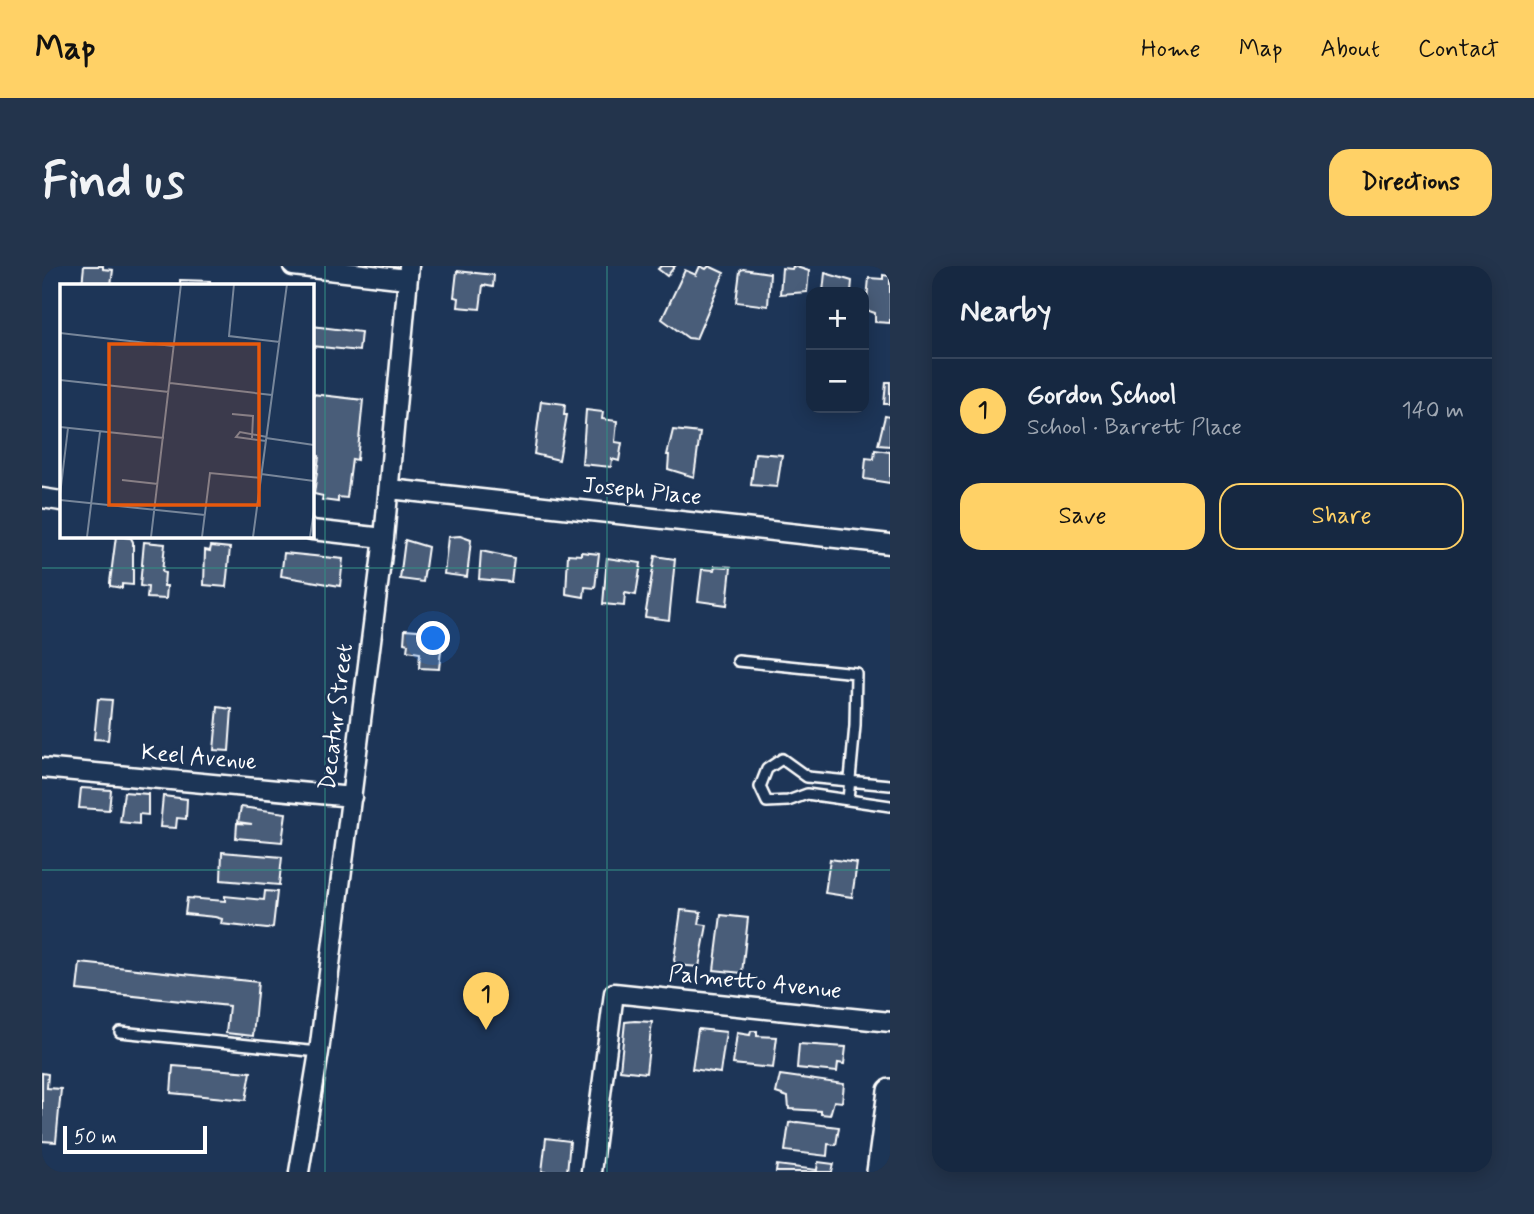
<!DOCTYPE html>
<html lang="en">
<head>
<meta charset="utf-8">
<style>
  :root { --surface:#162841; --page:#23344c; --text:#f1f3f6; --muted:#9ea6b1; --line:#35445a; --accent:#ffd166 }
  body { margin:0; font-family:Mynerve,sans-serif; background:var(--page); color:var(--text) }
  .controls { position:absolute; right:21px; top:21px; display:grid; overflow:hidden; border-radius:14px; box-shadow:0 4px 18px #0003 }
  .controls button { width:63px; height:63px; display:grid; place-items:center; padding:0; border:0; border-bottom:2px solid var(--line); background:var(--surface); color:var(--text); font:35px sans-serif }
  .scale { position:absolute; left:21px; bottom:18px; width:144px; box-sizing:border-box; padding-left:7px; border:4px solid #fff; border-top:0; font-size:19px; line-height:24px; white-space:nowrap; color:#fff; -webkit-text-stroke:5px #1d3557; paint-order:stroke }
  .you { position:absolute; left:392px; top:373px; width:24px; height:24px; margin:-18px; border:5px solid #fff; border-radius:50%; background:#1a73e8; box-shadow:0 0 0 10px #1a73e833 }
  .badge { display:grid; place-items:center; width:46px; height:46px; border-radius:50%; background:var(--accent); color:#111; font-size:23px; font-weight:700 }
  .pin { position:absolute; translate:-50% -58px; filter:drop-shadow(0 2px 4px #0008) }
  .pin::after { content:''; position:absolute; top:37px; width:24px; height:21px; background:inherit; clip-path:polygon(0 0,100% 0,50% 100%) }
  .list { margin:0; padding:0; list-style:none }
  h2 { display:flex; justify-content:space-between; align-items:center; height:91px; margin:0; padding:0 28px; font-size:30px }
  h2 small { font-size:23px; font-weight:400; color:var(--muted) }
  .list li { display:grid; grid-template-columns:46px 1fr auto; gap:21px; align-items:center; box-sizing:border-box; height:105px; padding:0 28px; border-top:2px solid var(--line) }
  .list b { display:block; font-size:26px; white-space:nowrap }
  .list p { margin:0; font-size:23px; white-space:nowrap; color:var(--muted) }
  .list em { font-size:23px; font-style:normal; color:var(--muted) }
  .actions { display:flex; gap:14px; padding:21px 28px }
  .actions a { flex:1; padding:16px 0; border:2px solid var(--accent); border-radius:21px; text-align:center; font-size:24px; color:var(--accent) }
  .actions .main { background:var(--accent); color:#111 }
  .map { position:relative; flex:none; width:848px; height:906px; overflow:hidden; border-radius:21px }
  header { display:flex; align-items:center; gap:42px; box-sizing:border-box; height:98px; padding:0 35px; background:var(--accent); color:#111 }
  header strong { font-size:33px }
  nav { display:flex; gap:38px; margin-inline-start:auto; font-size:24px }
  .intro { display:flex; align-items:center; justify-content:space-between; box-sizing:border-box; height:168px; padding:0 42px }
  h1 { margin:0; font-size:49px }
  .button { padding:18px 32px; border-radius:21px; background:var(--accent); color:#111; font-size:24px; font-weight:700 }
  main { display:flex; gap:42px; padding:0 42px }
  aside { flex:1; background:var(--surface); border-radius:21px; box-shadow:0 4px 18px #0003 }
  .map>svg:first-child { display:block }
  .building { fill:#4a5d79; stroke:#fff; stroke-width:2 }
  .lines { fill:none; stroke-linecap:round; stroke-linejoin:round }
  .service-casing { stroke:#fff; stroke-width:14 }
  .minor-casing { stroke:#fff; stroke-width:23 }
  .tertiary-casing { stroke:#fff; stroke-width:28 }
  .service { stroke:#1d3557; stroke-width:9 }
  .minor { stroke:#1d3557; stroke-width:18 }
  .tertiary { stroke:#1d3557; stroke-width:23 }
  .grid { fill:none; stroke:#338b84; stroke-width:2; stroke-opacity:0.55 }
  .labels { text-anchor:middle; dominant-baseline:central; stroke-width:5; stroke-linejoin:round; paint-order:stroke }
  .street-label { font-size:23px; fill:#fff; stroke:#1d3557 }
  .inset-road { fill:none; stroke:#77869a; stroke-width:2 }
  .view { fill:#e8590c; fill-opacity:0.15; stroke:#e8590c; stroke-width:3.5 }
  .inset-edge { fill:none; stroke:#fff; stroke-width:3.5 }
</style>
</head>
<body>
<header>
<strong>Map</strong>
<nav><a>Home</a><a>Map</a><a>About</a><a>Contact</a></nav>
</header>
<div class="intro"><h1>Find us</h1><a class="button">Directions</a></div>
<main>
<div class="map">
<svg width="848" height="906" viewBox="0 0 848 906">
  <rect width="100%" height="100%" fill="#1d3557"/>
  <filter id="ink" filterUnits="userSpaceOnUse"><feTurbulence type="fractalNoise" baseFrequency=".0143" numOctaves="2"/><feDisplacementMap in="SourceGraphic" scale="14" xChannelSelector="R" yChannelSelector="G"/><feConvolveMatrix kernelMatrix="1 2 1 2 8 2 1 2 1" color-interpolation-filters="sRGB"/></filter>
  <g filter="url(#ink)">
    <!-- building -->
    <path class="building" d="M42 0H61V3L71 4 69 19H40Z
      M619 0H633L625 10 616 3Z
      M658 0 664 3 667 0 682 7 654 73 646 72 620 53 643 4 654 9Z
      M751 0 767 5 765 26 738 28 740 2 750 3Z
      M701 3 728 7 726 40 694 36 698 5Z
      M415 5 452 9 451 21 441 19 438 43 416 41 417 32 412 31Z
      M783 7 810 15 809 26H781Z
      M841 9 848 10V57L833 56V47L824 44 827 12 841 13Z
      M138 14 168 15V19H138Z
      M270 60 319 66 317 85 270 80Z
      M844 116H848V138H842Z
      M270 128 321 134 315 194 310 193 305 232 296 231V236L280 234 281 230 272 228 277 190 272 189 274 172 270 171Z
      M499 135 523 138 522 149H525L517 194 492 188Z
      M544 144 561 146 560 153 575 155 573 176 580 177 577 195 570 193 569 201 540 198Z
      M843 150 848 151V180L836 179Z
      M631 164 658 167 652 211 626 203 627 189H625Z
      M833 184 848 186V217L822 213 824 192 832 193Z
      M713 187 740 189 735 221 709 219Z
      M74 270 89 272 91 276V319L80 318V322L68 320V316Z
      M418 270 429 274 425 311 402 308 406 271Z
      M363 274 386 281 381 316 358 313Z
      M102 276 123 278 120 306 123 307 122 320H125L124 333 105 332 106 321 98 320Z
      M169 280 188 282 184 321 162 319 163 284 168 285Z
      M439 285 472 292 469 316 437 313Z
      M539 286 557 288 553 322 543 321 542 331 524 328 526 288 539 289Z
      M242 287 301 293 298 320 239 310Z
      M613 290 633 293 627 354 603 351Z
      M565 292 599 297 594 329 583 327 582 340 561 338Z
      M673 300 689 301 685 339 656 335 660 303 672 304Z
      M363 363 401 366 397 403 377 402 378 387 365 385 366 378 362 377Z
      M56 433 70 434 66 474 52 473Z
      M176 441 190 443 187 485 172 484Z
      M39 522 69 524 67 544 37 542Z
      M82 526 106 528V549L97 548V558L78 556Z
      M121 530 145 533 144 553 135 552 134 562 118 561Z
      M199 541 244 547 240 576 194 572 195 557 210 558 196 556Z
      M180 586 240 591 237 619 179 614Z
      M788 593 815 597 810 631 783 627Z
      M223 625 235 626 231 661 225 663 179 658 180 653 173 651 143 648 145 632 183 635V630L222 634Z
      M639 644 659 646 657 658 665 659 657 701 634 699 632 694Z
      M679 649 706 652 700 707 672 704Z
      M38 697 216 716 211 770 184 767 187 740 35 724Z
      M593 755 610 756 604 807 578 804 583 756Z
      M656 763 684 766 678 807 650 803Z
      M709 765H715V770L735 771 731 802 691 798 695 767 708 769Z
      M757 778 804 781 802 798 796 797 795 806 755 802Z
      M131 800 209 806 204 834 129 827Z
      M0 807 6 808 5 822 19 823 14 876 0 875Z
      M738 809 802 818 800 836 792 835 788 849 779 848V845L747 843 746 831 734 827Z
      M755 856 797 861 794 879 786 878 785 890 743 885 747 857Z
      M504 872 528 875 525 906H500Z
      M776 896 792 898 790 906H734L735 899 775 904Z"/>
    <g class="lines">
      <!-- service casing -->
      <g class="service-casing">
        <path id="service" d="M696 395 814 407 813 460 806 534
          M848 519 765 511 740 493 725 503 718 521 725 536 746 535 765 528 848 540
          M78 766 277 786"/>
      </g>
      <!-- minor casing -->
      <g class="minor-casing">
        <path id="minor" d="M251 0 365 13
          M348 223 848 278
          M0 232 19 235
          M270 264 342 272
          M0 502 310 531
          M257 906 277 786 342 272 367 0
          M549 906 572 727 848 756"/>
      </g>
      <!-- tertiary casing -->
      <g class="tertiary-casing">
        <path id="tertiary" d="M837 906 848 825"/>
      </g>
      <!-- service -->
      <use href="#service" class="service"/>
      <!-- minor -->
      <use href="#minor" class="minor"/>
      <!-- tertiary -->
      <use href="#tertiary" class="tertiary"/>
    </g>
  </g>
  <!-- grid -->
  <path class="grid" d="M283 0V906M565 0V906M0 302H848M0 604H848"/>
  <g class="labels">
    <!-- street labels -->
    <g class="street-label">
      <text transform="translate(600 226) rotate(6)">Joseph Place</text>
      <text transform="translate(295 451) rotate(-83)">Decatur Street</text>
      <text transform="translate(157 492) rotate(5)">Keel Avenue</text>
      <text transform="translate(713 717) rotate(6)">Palmetto Avenue</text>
    </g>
  </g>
  <!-- overview -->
  <g transform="translate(18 18)">
    <rect width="254" height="254" fill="#1d3557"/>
    <path class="inset-road" d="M174 0 169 52 220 58M0 49 113 62M0 96 109 108M110 99 212 111M172 130 193 132 192 154M0 143 104 154M206 154 254 161M206 157 176 153 180 148 207 153M201 190 254 197M62 196 98 200M0 211 8 144M0 216 145 231M27 253 40 148M91 253 121 0M142 253 150 189 201 194M193 253 227 0M250 253 254 227"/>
    <path class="view" d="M49 60H199V221H49Z"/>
    <rect width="254" height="254" class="inset-edge"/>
  </g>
</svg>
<div class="controls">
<button>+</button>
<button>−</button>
</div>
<div class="scale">50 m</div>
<div class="you"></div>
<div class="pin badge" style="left:444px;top:764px">1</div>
</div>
<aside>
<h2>Nearby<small></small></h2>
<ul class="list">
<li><span class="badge">1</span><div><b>Gordon School</b><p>School · Barrett Place</p></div><em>140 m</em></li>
</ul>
<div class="actions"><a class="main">Save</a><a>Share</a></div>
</aside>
</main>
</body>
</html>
